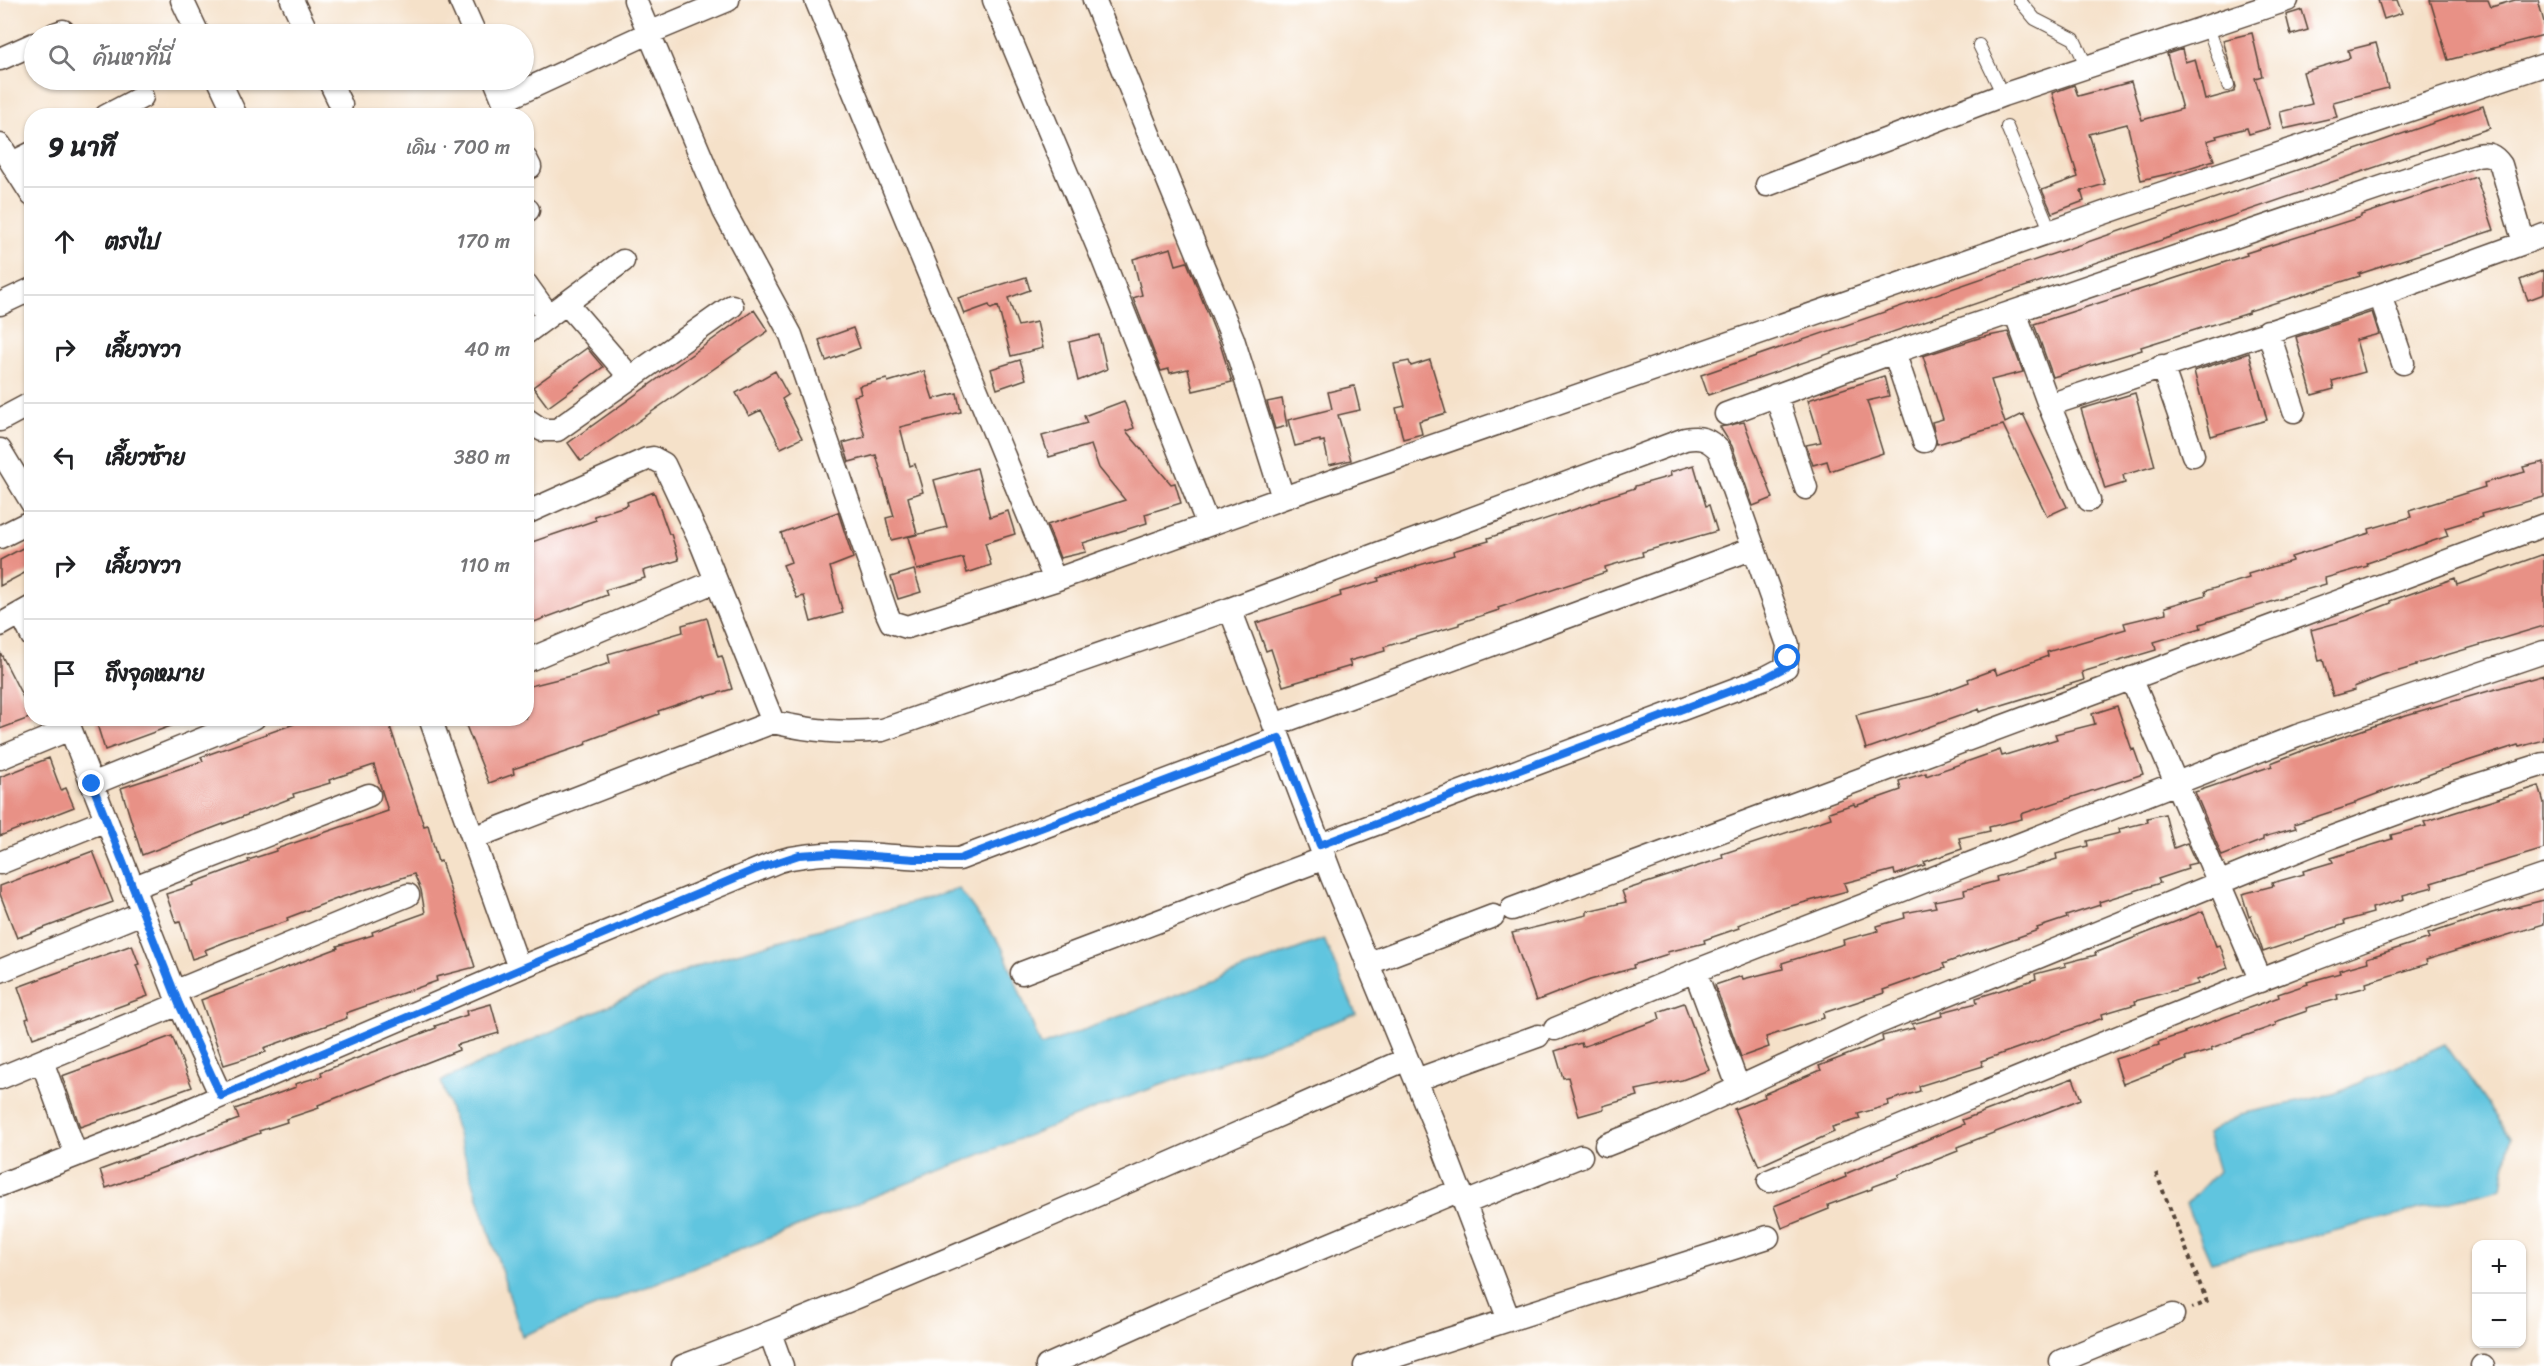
<!DOCTYPE html>
<html lang="th">
<head>
<meta charset="utf-8">
<style>
  :root { --surface:#fff; --page:#f6f6f6; --text:#202124; --muted:#757577; --line:#e0e0e0 }
  body { margin:0; font-family:Sriracha,"Playpen Sans Thai",sans-serif; background:var(--page); color:var(--text) }
  .controls { position:absolute; right:18px; bottom:18px; display:grid; overflow:hidden; border-radius:12px; box-shadow:0 2px 4px #0004 }
  .controls button { width:54px; height:54px; display:grid; place-items:center; padding:0; border:0; border-bottom:2px solid var(--line); background:var(--surface); color:var(--text); font:30px sans-serif }
  .stop { position:absolute; width:18px; height:18px; margin:-14px; border:4px solid #1a73e8; border-radius:50%; background:#fff }
  .stop.end { background:#1a73e8; border-color:#fff; box-shadow:0 2px 6px #0008 }
  .list { margin:0; padding:0; list-style:none }
  h2 { display:flex; justify-content:space-between; align-items:center; height:78px; margin:0; padding:0 24px; font-size:26px }
  h2 small { font-size:20px; font-weight:400; color:var(--muted) }
  .list li { display:grid; grid-template-columns:39px 1fr auto; gap:18px; align-items:center; box-sizing:border-box; height:108px; padding:0 24px; border-top:2px solid var(--line) }
  .list b { display:block; font-size:22px; white-space:nowrap }
  .list em { font-size:20px; font-style:normal; color:var(--muted) }
  .icon { flex:none; width:33px; height:33px; fill:none; stroke:currentColor; stroke-width:2; stroke-linecap:round; stroke-linejoin:round }
  .map { position:relative; flex:none; width:2544px; height:1366px; overflow:hidden }
  .search { position:absolute; background:var(--surface); box-shadow:0 2px 4px #0004; left:24px; top:24px; width:510px; height:66px; display:flex; align-items:center; gap:15px; box-sizing:border-box; padding:0 21px; border-radius:33px; color:var(--muted); font-size:22px }
  .panel { position:absolute; background:var(--surface); box-shadow:0 2px 4px #0004; left:24px; top:108px; width:510px; height:618px; border-radius:24px }
  .map>svg:first-child { display:block }
  .water { fill:#61c5df; stroke:#4e787e; stroke-width:1.5 }
  .building { fill:#e89186 }
  .lines { fill:none; stroke-linecap:round; stroke-linejoin:round }
  .lane-casing { stroke:#574538; stroke-width:14 }
  .street-casing { stroke:#574538; stroke-width:25 }
  .path { stroke:#574538; stroke-width:4; stroke-dasharray:4.5 4.5; stroke-linecap:butt }
  .lane { stroke:#fff; stroke-width:12 }
  .street { stroke:#fff; stroke-width:22 }
  .route { stroke:#1a73e8; stroke-width:8 }
</style>
</head>
<body>
<div class="map">
<svg width="2544" height="1366" viewBox="0 0 2544 1366">
  <rect width="100%" height="100%" fill="#fff"/>
  <filter id="ink" filterUnits="userSpaceOnUse"><feTurbulence type="fractalNoise" baseFrequency=".0167" numOctaves="2"/><feDisplacementMap in="SourceGraphic" scale="12" xChannelSelector="R" yChannelSelector="G"/><feConvolveMatrix kernelMatrix="1 2 1 2 8 2 1 2 1" color-interpolation-filters="sRGB"/></filter>
  <filter id="wash" filterUnits="userSpaceOnUse"><feTurbulence type="fractalNoise" baseFrequency=".008" numOctaves="4" result="noise"/><feDisplacementMap in="SourceGraphic" scale="24" xChannelSelector="R" yChannelSelector="G"/><feGaussianBlur stdDeviation="1.35" result="paint"/><feColorMatrix in="noise" values="0 0 0 0 0 0 0 0 0 0 0 0 0 0 0 0 0 1.4 0 .05"/><feComposite in="paint" operator="in"/></filter>
  <g filter="url(#wash)">
    <rect width="100%" height="100%" fill="#f5e1c9"/>
    <!-- water -->
    <path class="water" d="M959 889 1002 947 1041 1046 1324 939 1356 1014 1095 1109 522 1336 441 1081 703 963Z
      M2445 1044 2510 1137 2502 1188 2211 1262 2186 1205 2218 1171 2207 1134 2241 1114 2334 1094Z"/>
    <g id="blocks">
      <!-- building -->
      <path class="building" d="M2378 0H2397L2402 13 2384 19Z
        M2430 0H2488L2491 7 2515 0H2538L2544 22V35L2448 60Z
        M2302 10 2308 30 2291 35 2286 15Z
        M2252 33 2262 76 2255 78 2270 128 2249 134 2247 128 2216 136 2217 138 2207 141 2214 160 2176 172 2141 180 2127 124 2089 134 2105 184 2081 191 2084 201 2052 213 2042 190 2078 177 2052 93 2074 85 2078 96 2131 82 2142 120 2182 109 2167 54 2182 49 2185 62 2195 59 2205 100 2234 92 2236 87 2223 40Z
        M2376 43 2388 88 2333 102 2337 117 2284 129 2280 112 2312 104 2303 72 2350 58 2348 50Z
        M2483 106 2490 128 1708 395 1701 375Z
        M2476 177 2494 230 2359 274 2360 276 2249 311V313L2141 347 2142 350 2053 377 2034 324 2247 255 2246 253 2361 217V215Z
        M1171 248 1176 265 1187 262 1220 344 1232 382 1193 391 1188 369 1170 373 1169 369 1161 371 1133 298 1142 295 1133 259Z
        M2544 270V294L2528 300 2520 280Z
        M1026 277 1030 290 1008 298 1018 326 1037 322 1043 348 1011 356 998 306 991 309 989 305 964 314 958 298Z
        M754 310 768 331 581 461 568 443Z
        M2372 312 2379 334 2356 340 2365 372 2332 381 2334 389 2312 395 2296 337Z
        M853 328 860 348 826 361 819 340Z
        M2008 332 2023 372 1991 380 2005 423 2023 414 2067 507 2047 516 2003 425 1937 444 1932 422 1943 419 1923 356 1979 338Z
        M1099 335 1107 369 1078 381 1069 342Z
        M587 348 603 367 548 407 533 387Z
        M2249 353 2267 420 2211 436 2194 371Z
        M1020 360 1026 379 997 389 991 369Z
        M1430 360 1446 413 1419 421 1422 434 1403 439 1396 408 1405 406 1394 364 1409 361 1411 366Z
        M775 371 788 395 782 399 802 438 781 448 761 410 749 416 736 393Z
        M924 371 933 399 957 393 961 412 900 427 910 466 915 464 923 492 908 497 917 534 891 540 886 518 894 516 876 455 849 462 843 443 865 437 854 396 861 394 859 386 887 379 888 382Z
        M1884 376 1889 396 1867 401 1883 453 1830 471 1827 461 1813 465 1806 445 1821 442 1808 400Z
        M1354 386 1360 410 1338 415 1351 460 1329 465 1324 441 1320 442V440L1295 446 1288 420 1332 409 1328 392Z
        M2135 393 2155 466 2123 475 2125 483 2105 489 2081 409Z
        M1282 399 1287 426 1275 429 1267 402Z
        M1124 401 1134 428 1126 431 1171 484 1175 483 1181 503 1145 514 1147 523 1083 543 1086 552 1060 558 1047 525 1125 500 1099 468 1091 445 1049 457 1042 436 1087 423 1084 416Z
        M1744 422 1773 498 1753 506 1732 446 1720 427Z
        M2544 462V497L2481 514 2482 517 2445 528 2448 536 2367 563 2368 566 2325 578 2326 584 2284 596V598L2200 624 2201 628 2154 642 2156 650 2082 672 2084 680 1979 712V709L1866 749 1856 715 1932 696 1969 682 1968 679 1995 669 1997 675 2048 656 2047 652 2126 629 2124 623 2166 613 2165 607 2206 595 2205 591 2249 578 2248 574 2292 561 2291 557 2370 533 2369 529 2411 517 2409 511 2485 487 2484 483 2525 472 2523 467Z
        M1694 465 1706 506 1709 505 1717 531 1642 552 1643 556 1605 567 1606 572 1498 608 1499 610 1459 623V625L1384 647 1385 651 1349 661 1351 666 1283 686 1271 649 1266 651 1256 623 1341 596 1340 592 1379 581 1378 578 1416 567V566L1454 555 1453 551 1489 541 1488 538 1600 501V499L1635 488V486L1671 476 1670 472Z
        M977 468 990 517 1008 511 1015 534 985 543 991 565 967 573 963 558 917 570 908 537 947 527 934 480Z
        M654 492 669 534H671L679 560 643 571 645 578 605 590 607 595 526 625V544L596 520 594 516 628 505 627 502Z
        M838 512 853 558 830 567 843 613 811 622 804 596 797 598 783 565 791 562 781 533Z
        M32 543V569L0 586V560Z
        M2544 554V626L2416 664V666L2382 676 2354 687 2355 690 2333 696 2323 660 2319 661 2311 630 2347 620 2391 603 2390 601 2455 578 2457 585Z
        M914 570 921 592 898 599 891 577Z
        M707 618 718 657 722 656 732 689 705 697V695L658 711 659 714 586 741 587 744 513 769 514 774 489 783 463 718H526V687L574 675 610 663 608 654 683 632 682 625Z
        M0 652 32 715V717L0 729Z
        M2544 675V740L2519 747 2518 745 2452 766 2355 802V804L2294 824 2296 828 2263 837V840L2222 856 2195 792 2272 766 2271 763 2312 747 2406 715Z
        M2117 706 2132 750 2134 749 2143 774 2021 814 2022 819 1989 827 1990 831 1959 838 1962 849 1924 862 1925 865 1895 875 1894 870 1844 883 1847 891 1776 910 1738 925 1739 928 1704 940 1705 943 1667 952 1668 954 1633 965 1634 968 1590 980 1536 1001 1512 933 1587 915V911L1626 902 1622 891 1723 858 1722 854 1831 818 1829 812 1854 804 1855 806 1901 790 1899 781 1926 773V776L2000 750 2002 756 2057 739 2055 734 2095 724 2092 714Z
        M95 718H182V722L105 750Z
        M304 718H387L424 826 428 825 438 862 441 861 475 967 436 977 437 981 346 1013 347 1018 264 1048 266 1052 224 1065 201 1000 338 948 337 946 373 935 372 932 425 913 421 890 414 874 339 898 287 918 288 921 230 940 205 950 207 954 192 959 180 922 176 923 166 894 194 885 193 883 249 862 248 860 276 851V849L388 811 374 765 329 780 330 783 293 794 294 797 142 855 121 788 203 761 201 757 294 724 293 722Z
        M49 758 61 790 66 788 74 807 0 836V777Z
        M2539 786 2544 803V849L2431 883 2433 887 2403 895 2404 899 2372 908 2373 913 2344 921 2345 924 2263 952 2251 916 2249 917 2242 894 2273 886 2272 883 2304 874 2303 871 2333 862 2331 858 2392 839 2391 835 2426 826 2424 822Z
        M2165 814 2174 848 2187 843 2196 863 2187 865 2188 869 2158 879 2160 883 2099 902 2100 905 2066 916 2067 918 2037 928 2038 930 1943 964 1945 968 1883 990 1884 993 1823 1013 1824 1018 1766 1037 1769 1047 1741 1057 1715 985 1742 976 1743 979 1783 969 1782 963 1844 944 1843 940 1878 931 1877 926 1905 918 1904 913 1936 907 1934 901 1965 895 1964 890 1997 881 1996 877 2057 859 2056 854 2088 846 2087 841 2120 833 2119 829 2148 822 2147 818Z
        M93 851 113 902 17 938 0 894V886Z
        M2544 900V924L2426 960 2427 964 2366 983 2367 987 2337 995 2338 999 2306 1008 2307 1011 2275 1022 2276 1025 2211 1048 2212 1050 2185 1058 2186 1060 2123 1084 2115 1059 2159 1045 2158 1042 2185 1033 2184 1032 2279 997 2278 994 2308 984 2307 982 2340 973 2339 970 2368 962 2367 958 2430 938 2428 934 2492 913Z
        M2203 911 2216 946 2220 945 2228 968 2197 980 2198 984 2135 1001 2136 1004 2102 1014 2103 1018 1981 1061 1983 1066 1919 1086 1920 1091 1888 1101 1889 1105 1858 1114 1860 1119 1832 1127 1834 1132 1759 1166 1734 1109 1765 1097 1764 1094 1821 1070 1819 1066 1883 1041 1882 1036 1914 1028 1912 1024 1943 1016 1942 1012 1977 1003 1976 998 2036 979 2035 974 2066 966 2065 963 2096 955 2095 953Z
        M132 945 139 964 136 965 148 996 33 1038 26 1019 29 1018 18 987Z
        M1684 1003 1709 1070 1682 1080 1636 1090 1638 1096 1603 1106 1604 1109 1579 1116 1568 1077 1563 1078 1555 1051 1581 1043 1582 1047 1660 1019 1658 1012Z
        M491 1004 499 1033 457 1045 459 1050 318 1105 319 1108 286 1119 287 1122 259 1131 260 1133 106 1188 100 1170 239 1119 235 1109 296 1087 295 1084 322 1076 321 1072 436 1028 435 1026 467 1015 466 1011Z
        M172 1036 192 1087 80 1127 62 1076Z
        M2073 1078 2081 1099 1957 1147 1958 1151 1898 1175 1899 1177 1872 1187V1189L1828 1205 1829 1209 1782 1228 1774 1206 1846 1177 1845 1174 1964 1124 1962 1120Z"/>
    </g>
  </g>
  <g filter="url(#ink)">
    <use href="#blocks" fill-opacity="0" stroke="#574538" stroke-width="1.5"/>
    <g class="lines">
      <!-- lane casing -->
      <g class="lane-casing">
        <path id="lane" d="M2019 0 2035 19 2074 39 2087 67
          M2208 27 2228 85
          M1979 45 2003 95
          M2007 127 2051 232"/>
      </g>
      <!-- street casing -->
      <g class="street-casing">
        <path id="street" d="M182 0 198 34
          M292 0 308 34
          M460 0 475 34
          M635 0 724 211 791 335 886 611 891 622 907 627 1055 580 1283 498 2124 206 2544 65
          M816 0 1055 580
          M994 0 1102 257 1208 525
          M1094 0 1233 339 1283 498
          M55 34 63 31
          M0 59 34 44
          M219 80 236 116
          M329 80 341 105
          M495 80 510 116
          M504 100 649 33 728 0
          M106 116 142 97
          M0 145 32 195
          M526 159 530 167
          M12 163 32 153
          M1767 185 2003 95 2287 0
          M526 211 528 210
          M526 284 549 316
          M2380 295 2403 363
          M566 303 630 377
          M0 304 32 289
          M2015 312 2049 405 2089 500
          M2268 331 2294 411
          M526 333 623 261
          M1894 352 1924 441
          M2162 366 2193 455
          M1776 395 1806 488
          M2049 405 2380 295 2524 243
          M1726 414 1894 352 2477 155C2489 153 2494 155 2501 165L2524 243 2544 235
          M526 419 542 430H557L732 306
          M0 420 32 403
          M0 450 32 503
          M526 513 647 459 653 458 664 464 701 543 773 722
          M0 537 32 521
          M1230 609 1332 877 1436 1129 1509 1320
          M21 613 32 636
          M0 625 32 607
          M526 661 716 581
          M2131 678 2261 981
          M66 718 179 1004 221 1096
          M430 718 519 968
          M1274 725 1754 548
          M0 758 70 729
          M92 784 254 718
          M473 838 773 722C812 731 842 734 882 730L1230 609 1685 439C1701 436 1708 439 1719 450L1788 645 1786 667 1765 678 1320 845
          M0 863 106 820
          M132 888 369 795
          M1512 909 2544 525
          M1367 964 1493 916
          M0 971 142 913
          M1695 971 1738 1086
          M1022 973 1325 858
          M174 992 408 895
          M1555 1029 1695 971 2297 736 2544 652
          M42 1061 76 1155
          M0 1078 179 1004
          M1416 1080 1538 1036
          M1606 1145 1662 1123 1880 1022 2316 843 2455 792 2544 764
          M1769 1181C2026 1076 2281 965 2544 876
          M0 1185 159 1123 519 968 779 861C837 845 900 860 959 859L1279 738
          M1465 1203 1581 1156
          M770 1333 782 1366
          M683 1366C928 1273 1167 1164 1407 1059
          M1047 1366 1172 1310 1460 1190
          M1365 1366 1768 1237
          M2062 1366 2061 1361 2173 1315
          M2482 1366H2483"/>
      </g>
      <!-- path -->
      <path class="path" d="M2156 1173 2207 1302 2192 1308"/>
      <!-- lane -->
      <use href="#lane" class="lane"/>
      <!-- street -->
      <use href="#street" class="street"/>
    </g>
  </g>
  <g class="lines" filter="url(#ink)">
    <!-- route -->
    <path class="route" d="M92 784 179 1004 221 1096 754 870 799 855 830 853 915 859H959L1279 738 1320 845 1765 678 1786 667 1788 658"/>
  </g>
</svg>
<div class="controls">
<button>+</button>
<button>−</button>
</div>
<div class="stop" style="left:1788px;top:658px"></div>
<div class="stop end" style="left:92px;top:784px"></div>
<div class="search"><svg class="icon" aria-label="search" viewBox="0 0 24 24"><circle cx="10" cy="10" r="6"/><path d="M15 15l6 6"/></svg>ค้นหาที่นี่</div>
<section class="panel">
<h2>9 นาที<small>เดิน · 700 m</small></h2>
<ul class="list">
<li><svg class="icon" aria-label="ahead" viewBox="0 0 24 24"><path d="M12 20V5M6 11l6-6 6 6"/></svg><div><b>ตรงไป</b></div><em>170 m</em></li>
<li><svg class="icon" aria-label="right" viewBox="0 0 24 24"><path d="M7 20v-9h11M14 6l5 5-5 5"/></svg><div><b>เลี้ยวขวา</b></div><em>40 m</em></li>
<li><svg class="icon" aria-label="left" viewBox="0 0 24 24"><path d="M17 20v-9H6M10 6l-5 5 5 5"/></svg><div><b>เลี้ยวซ้าย</b></div><em>380 m</em></li>
<li><svg class="icon" aria-label="right" viewBox="0 0 24 24"><path d="M7 20v-9h11M14 6l5 5-5 5"/></svg><div><b>เลี้ยวขวา</b></div><em>110 m</em></li>
<li><svg class="icon" aria-label="arrive" viewBox="0 0 24 24"><path d="M6 21V4h12l-3 4 3 4H6"/></svg><div><b>ถึงจุดหมาย</b></div></li>
</ul>
</section>
</div>
</body>
</html>
